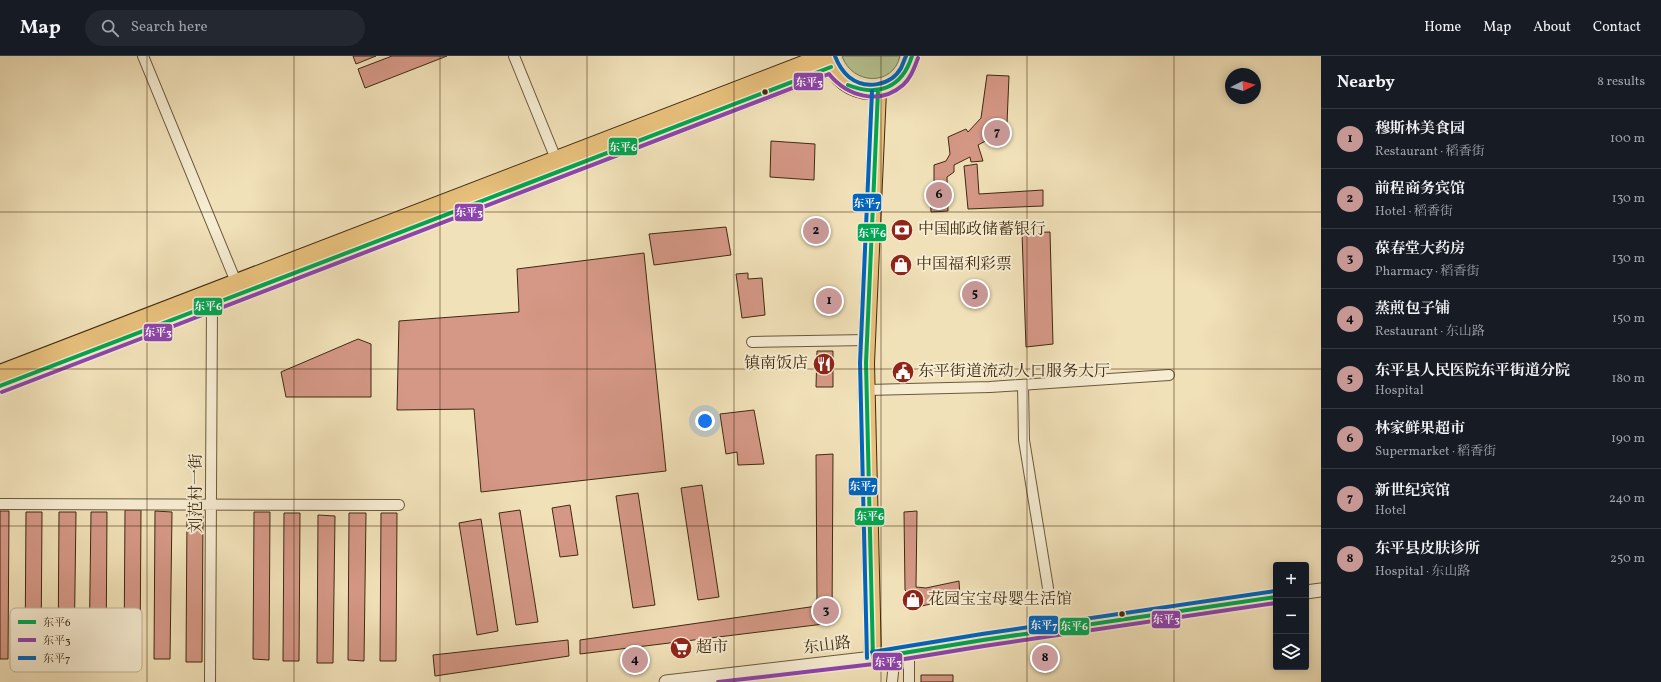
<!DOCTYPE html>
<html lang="en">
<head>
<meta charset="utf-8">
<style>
  :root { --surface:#171b24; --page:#242831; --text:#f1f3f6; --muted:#9ea1a6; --line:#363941; --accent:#c59692 }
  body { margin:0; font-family:Vollkorn,"Noto Serif SC",serif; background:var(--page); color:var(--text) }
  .controls { position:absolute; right:12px; bottom:12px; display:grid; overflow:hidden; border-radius:4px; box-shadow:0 2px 10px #0003 }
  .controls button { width:36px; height:36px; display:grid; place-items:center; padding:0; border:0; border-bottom:1px solid var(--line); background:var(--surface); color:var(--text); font:20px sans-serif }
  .compass { position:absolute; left:1225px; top:12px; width:36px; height:36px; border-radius:50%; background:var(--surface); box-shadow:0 2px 10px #0003; rotate:85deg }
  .you { position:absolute; left:705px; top:365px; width:14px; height:14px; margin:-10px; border:3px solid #fff; border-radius:50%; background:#1a73e8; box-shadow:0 0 0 6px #1a73e833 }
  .badge { display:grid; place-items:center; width:26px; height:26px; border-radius:50%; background:var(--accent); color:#111; font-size:13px; font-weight:700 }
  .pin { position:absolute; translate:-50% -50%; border:2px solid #fff; box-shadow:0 1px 4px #0006 }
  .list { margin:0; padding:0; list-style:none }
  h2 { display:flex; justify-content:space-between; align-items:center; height:52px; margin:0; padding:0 16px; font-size:17px }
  h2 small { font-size:13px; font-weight:400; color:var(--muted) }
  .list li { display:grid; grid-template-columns:26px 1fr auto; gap:12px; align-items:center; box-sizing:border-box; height:60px; padding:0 16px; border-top:1px solid var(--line) }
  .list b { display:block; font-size:15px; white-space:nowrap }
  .list p { margin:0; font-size:13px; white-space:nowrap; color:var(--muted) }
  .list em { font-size:13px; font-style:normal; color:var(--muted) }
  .icon { flex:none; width:22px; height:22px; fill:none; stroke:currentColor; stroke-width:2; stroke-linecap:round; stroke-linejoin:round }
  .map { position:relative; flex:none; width:1321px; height:626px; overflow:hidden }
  header { display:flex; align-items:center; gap:24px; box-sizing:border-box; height:56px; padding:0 20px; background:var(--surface); border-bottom:1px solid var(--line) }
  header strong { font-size:19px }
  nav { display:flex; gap:22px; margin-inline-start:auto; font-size:14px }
  .search { width:280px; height:36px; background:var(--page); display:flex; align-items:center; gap:10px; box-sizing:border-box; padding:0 14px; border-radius:22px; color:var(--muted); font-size:15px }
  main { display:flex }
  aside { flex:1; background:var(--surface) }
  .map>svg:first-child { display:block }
  .green { fill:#b6c392; stroke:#7a7650 }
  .building { fill:#d59886; stroke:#3f2a0f }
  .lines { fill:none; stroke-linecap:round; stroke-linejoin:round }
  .minor-casing { stroke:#6c583a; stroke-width:12 }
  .tertiary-casing { stroke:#6c583a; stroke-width:15 }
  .primary-casing { stroke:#3f2a0f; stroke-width:18 }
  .minor { stroke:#f6ecd2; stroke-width:10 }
  .tertiary { stroke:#f6ecd2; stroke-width:13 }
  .primary { stroke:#e8c07c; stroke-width:16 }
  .bus-1-casing { stroke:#f6ecd2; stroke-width:7 }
  .bus-2-casing { stroke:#f6ecd2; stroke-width:7 }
  .bus-3-casing { stroke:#f6ecd2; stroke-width:7 }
  .bus-1 { stroke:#00a651; stroke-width:4 }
  .bus-2 { stroke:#8e44ad; stroke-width:4 }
  .bus-3 { stroke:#0065bd; stroke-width:4 }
  .grid { fill:none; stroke:#3f2a0f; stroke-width:1; stroke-opacity:0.55 }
  .bus-dot { fill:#3f2a0f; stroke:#f6ecd2; stroke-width:1.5 }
  .labels { text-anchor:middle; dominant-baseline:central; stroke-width:4; stroke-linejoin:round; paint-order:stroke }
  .poi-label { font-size:16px; fill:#3f2a0f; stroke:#f6ecd2; text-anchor:start }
  .street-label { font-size:16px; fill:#3f2a0f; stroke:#f6ecd2 }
  .key { fill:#f6ecd2; stroke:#bfb298; stroke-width:1 }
  .key-label { font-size:11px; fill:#3f2a0f }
  .line-badge { stroke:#f6ecd2; stroke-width:1.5 }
  .badge-label { font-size:11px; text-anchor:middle; font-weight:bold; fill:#fff }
</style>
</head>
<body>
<header>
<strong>Map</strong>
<div class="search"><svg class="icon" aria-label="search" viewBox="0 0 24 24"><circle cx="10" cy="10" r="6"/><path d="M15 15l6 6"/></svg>Search here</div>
<nav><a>Home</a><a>Map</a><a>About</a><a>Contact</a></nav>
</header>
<main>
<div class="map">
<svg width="1321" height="626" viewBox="0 0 1321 626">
  <rect width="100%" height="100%" fill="#f1e1b9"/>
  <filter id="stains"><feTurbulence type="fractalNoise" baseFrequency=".005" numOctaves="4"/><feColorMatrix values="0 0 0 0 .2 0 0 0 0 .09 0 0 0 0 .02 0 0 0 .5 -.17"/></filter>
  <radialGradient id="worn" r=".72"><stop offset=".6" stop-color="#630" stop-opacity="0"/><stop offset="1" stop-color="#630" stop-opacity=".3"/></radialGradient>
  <!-- green -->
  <path class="green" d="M842 0H900C893 31 852 29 842 0Z"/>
  <!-- building -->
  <path class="building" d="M353 0H376L356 8Z
    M392 0H447L365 32 358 13Z
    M987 19 1009 20 1007 67 997 68V79L978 89 983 105 971 106 970 101 954 109V116L947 121 948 155 931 156 930 129 934 128V109L946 105 950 98 948 81 966 73 968 76 981 62Z
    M771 85 815 88 814 124 770 121Z
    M977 108 979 138 1043 134V150L968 153 964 110Z
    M726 171 731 199 654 209 649 178Z
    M1050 176 1053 288 1026 291 1022 177Z
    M644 197 666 415 481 436 474 353 397 354 399 265 519 256 517 213Z
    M748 217V223L762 222 765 259 742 262 736 218Z
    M358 283 371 288V341H286L281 316Z
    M817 295H833V331H816Z
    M754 354 764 408 738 409 737 396 726 398 720 358Z
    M833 398 832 567 580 598V584L817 550 816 399Z
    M702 429 719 541 698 544 681 432Z
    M638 437 655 549 633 552 616 440Z
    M570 449 578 499 560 501 552 452Z
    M125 454H141L140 602H124Z
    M520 454 538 566 516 569 499 457Z
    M0 455H9L8 603H0Z
    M155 455 172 456 170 603H154Z
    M917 455 916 531 926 532 959 525 960 541 922 550 905 534 904 456Z
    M26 456H42L41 604H25Z
    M59 456H76L74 604H58Z
    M91 456H107L106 604H89Z
    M254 456H270L269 604 253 603Z
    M284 457H300L299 605H283Z
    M349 457H366L364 605 348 604Z
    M381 457H397L396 605H380Z
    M187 458H203L202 606H186Z
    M318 459 335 460 333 607H317Z
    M481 463 498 575 477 579 459 467Z
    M568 584 569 600 435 620 433 599Z
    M921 619H953V626H921Z"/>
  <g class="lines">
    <!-- minor casing -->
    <g class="minor-casing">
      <path id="minor" d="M143 0 236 226
        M514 0 556 103
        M752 286 867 284
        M1023 329 1024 384 1048 532
        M867 334 990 331 1169 319
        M0 448 399 449
        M909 596V626
        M210 626 212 249
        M892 626 895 598"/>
    </g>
    <!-- tertiary casing -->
    <g class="tertiary-casing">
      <path id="tertiary" d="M1306 536 1321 534
        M666 626 873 602 983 584 1276 541"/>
    </g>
    <!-- primary casing -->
    <g class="primary-casing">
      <path id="primary" d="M828 1C841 46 902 47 912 0
        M0 317 824 0
        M0 330 831 11
        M873 602 866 307 878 35"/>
    </g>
    <!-- minor -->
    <use href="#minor" class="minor"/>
    <!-- tertiary -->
    <use href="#tertiary" class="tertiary"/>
    <!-- primary -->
    <use href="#primary" class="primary"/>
    <!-- bus-1 casing -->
    <g class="bus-1-casing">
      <path id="bus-1" d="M848 29C878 41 902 32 912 0
        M0 330 831 11
        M873 602 866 307 878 35
        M873 602 983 584 1276 541"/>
    </g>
    <!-- bus-2 casing -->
    <g class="bus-2-casing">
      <path id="bus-2" d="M2 336 829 18C847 40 879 50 903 29 911 22 914 12 918 2
        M718 626 874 608 984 590 1276 547"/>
    </g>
    <!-- bus-3 casing -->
    <g class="bus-3-casing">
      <path id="bus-3" d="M835 0C838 8 842 15 849 21 865 34 891 30 901 12 903 8 904 4 906 0
        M872 596 982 578 1275 535
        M867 602 860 307 872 35"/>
    </g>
    <!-- bus-1 -->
    <use href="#bus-1" class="bus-1"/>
    <!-- bus-2 -->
    <use href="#bus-2" class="bus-2"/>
    <!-- bus-3 -->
    <use href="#bus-3" class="bus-3"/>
  </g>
  <!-- grid -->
  <path class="grid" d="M147 0V626M294 0V626M440 0V626M587 0V626M734 0V626M881 0V626M1027 0V626M1174 0V626M0 156H1321M0 313H1321M0 470H1321"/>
  <!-- icons -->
  <defs>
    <g id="bank-disc" transform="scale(1.15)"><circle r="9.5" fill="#8f2418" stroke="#f6ecd2"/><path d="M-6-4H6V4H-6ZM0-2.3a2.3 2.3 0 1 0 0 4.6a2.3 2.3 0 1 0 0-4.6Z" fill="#fff"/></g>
    <g id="shop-disc" transform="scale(1.15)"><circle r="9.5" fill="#8f2418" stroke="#f6ecd2"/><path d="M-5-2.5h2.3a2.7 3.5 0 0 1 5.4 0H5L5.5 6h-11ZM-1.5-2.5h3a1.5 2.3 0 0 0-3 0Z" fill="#fff"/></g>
    <g id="restaurant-disc" transform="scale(1.15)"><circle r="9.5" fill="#8f2418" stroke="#f6ecd2"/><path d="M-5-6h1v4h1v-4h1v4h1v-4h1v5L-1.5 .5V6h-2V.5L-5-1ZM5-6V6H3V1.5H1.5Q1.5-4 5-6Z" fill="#fff"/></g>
    <g id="civic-disc" transform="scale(1.15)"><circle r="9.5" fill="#8f2418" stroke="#f6ecd2"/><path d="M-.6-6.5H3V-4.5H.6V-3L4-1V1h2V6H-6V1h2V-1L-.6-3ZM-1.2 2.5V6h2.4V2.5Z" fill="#fff"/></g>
    <g id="supermarket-disc" transform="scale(1.15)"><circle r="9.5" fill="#8f2418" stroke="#f6ecd2"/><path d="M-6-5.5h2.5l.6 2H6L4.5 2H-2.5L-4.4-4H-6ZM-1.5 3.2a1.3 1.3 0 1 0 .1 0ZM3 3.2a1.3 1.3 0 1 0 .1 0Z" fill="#fff"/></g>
  </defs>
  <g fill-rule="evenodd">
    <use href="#bank-disc" x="902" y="174"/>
    <use href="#shop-disc" x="901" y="209"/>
    <use href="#restaurant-disc" x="824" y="308"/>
    <use href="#civic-disc" x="903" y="316"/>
    <use href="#shop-disc" x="913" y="544"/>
    <use href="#supermarket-disc" x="681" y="592"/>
  </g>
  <!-- markers -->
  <g class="bus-dot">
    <circle cx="765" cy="36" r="3.5"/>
    <circle cx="1122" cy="558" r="3.5"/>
  </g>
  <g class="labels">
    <!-- poi labels -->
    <g class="poi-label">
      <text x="918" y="174">中国邮政储蓄银行</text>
      <text x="916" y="209">中国福利彩票</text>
      <text x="808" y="308" text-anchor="end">镇南饭店</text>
      <text x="918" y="316">东平街道流动人口服务大厅</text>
      <text x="928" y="544">花园宝宝母婴生活馆</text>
      <text x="696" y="592">超市</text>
    </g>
    <!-- street labels -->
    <g class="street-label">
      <text transform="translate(197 437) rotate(-90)">刘范村一街</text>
      <text transform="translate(827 590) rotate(-7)">东山路</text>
    </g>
  </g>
  <!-- legend -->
  <rect x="10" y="552" width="132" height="64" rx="6" class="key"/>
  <rect x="18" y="564" width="18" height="4" fill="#00a651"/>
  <rect x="18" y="582" width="18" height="4" fill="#8e44ad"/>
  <rect x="18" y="600" width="18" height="4" fill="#0065bd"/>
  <g class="key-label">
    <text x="43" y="570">东平6</text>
    <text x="43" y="588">东平3</text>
    <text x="43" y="606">东平7</text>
  </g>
  <g class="line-badge">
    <rect x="793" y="16" width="31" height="19" rx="4" fill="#8e44ad"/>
    <rect x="608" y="81" width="30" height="19" rx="4" fill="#00a651"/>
    <rect x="852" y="137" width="30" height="19" rx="4" fill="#0065bd"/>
    <rect x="454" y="147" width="30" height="19" rx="4" fill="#8e44ad"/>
    <rect x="857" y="167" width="30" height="19" rx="4" fill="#00a651"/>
    <rect x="193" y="241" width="30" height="19" rx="4" fill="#00a651"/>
    <rect x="143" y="267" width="30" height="19" rx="4" fill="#8e44ad"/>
    <rect x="848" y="421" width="30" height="19" rx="4" fill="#0065bd"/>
    <rect x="854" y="451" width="31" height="19" rx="4" fill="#00a651"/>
    <rect x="1151" y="554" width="30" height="19" rx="4" fill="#8e44ad"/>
    <rect x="1028" y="559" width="31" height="20" rx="4" fill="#0065bd"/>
    <rect x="1059" y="561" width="31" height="19" rx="4" fill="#00a651"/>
    <rect x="872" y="596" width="31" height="19" rx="4" fill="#8e44ad"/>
  </g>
  <g class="badge-label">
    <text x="809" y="30">东平3</text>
    <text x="623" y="95">东平6</text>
    <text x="867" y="151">东平7</text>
    <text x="469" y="160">东平3</text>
    <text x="872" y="181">东平6</text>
    <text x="208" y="254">东平6</text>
    <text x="158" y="280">东平3</text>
    <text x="863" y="434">东平7</text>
    <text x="870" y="464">东平6</text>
    <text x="1166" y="567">东平3</text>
    <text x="1044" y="573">东平7</text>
    <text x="1074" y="574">东平6</text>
    <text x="888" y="610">东平3</text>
  </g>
  <rect width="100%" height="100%" filter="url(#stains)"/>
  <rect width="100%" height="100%" fill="url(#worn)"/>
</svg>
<div class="controls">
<button>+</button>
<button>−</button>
<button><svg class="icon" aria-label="layers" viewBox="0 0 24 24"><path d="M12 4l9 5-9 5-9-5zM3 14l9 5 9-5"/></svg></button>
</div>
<svg class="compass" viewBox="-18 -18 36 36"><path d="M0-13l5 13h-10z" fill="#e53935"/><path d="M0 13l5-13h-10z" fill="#9ea1a6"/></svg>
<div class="you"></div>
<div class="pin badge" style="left:829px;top:245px">1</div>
<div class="pin badge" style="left:816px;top:175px">2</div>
<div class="pin badge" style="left:826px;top:555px">3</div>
<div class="pin badge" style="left:635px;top:604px">4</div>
<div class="pin badge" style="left:975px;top:238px">5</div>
<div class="pin badge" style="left:939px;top:139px">6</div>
<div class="pin badge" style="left:997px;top:77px">7</div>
<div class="pin badge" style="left:1045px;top:602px">8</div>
</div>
<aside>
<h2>Nearby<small>8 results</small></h2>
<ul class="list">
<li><span class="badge">1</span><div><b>穆斯林美食园</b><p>Restaurant · 稻香街</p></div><em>100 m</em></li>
<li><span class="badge">2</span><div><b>前程商务宾馆</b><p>Hotel · 稻香街</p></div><em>130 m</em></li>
<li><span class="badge">3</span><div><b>葆春堂大药房</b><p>Pharmacy · 稻香街</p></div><em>130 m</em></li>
<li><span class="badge">4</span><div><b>蒸煎包子铺</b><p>Restaurant · 东山路</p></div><em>150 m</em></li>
<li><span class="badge">5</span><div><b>东平县人民医院东平街道分院</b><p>Hospital</p></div><em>180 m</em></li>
<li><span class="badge">6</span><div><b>林家鲜果超市</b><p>Supermarket · 稻香街</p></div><em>190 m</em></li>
<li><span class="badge">7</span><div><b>新世纪宾馆</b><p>Hotel</p></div><em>240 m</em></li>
<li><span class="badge">8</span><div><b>东平县皮肤诊所</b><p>Hospital · 东山路</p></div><em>250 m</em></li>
</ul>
</aside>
</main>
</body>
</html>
